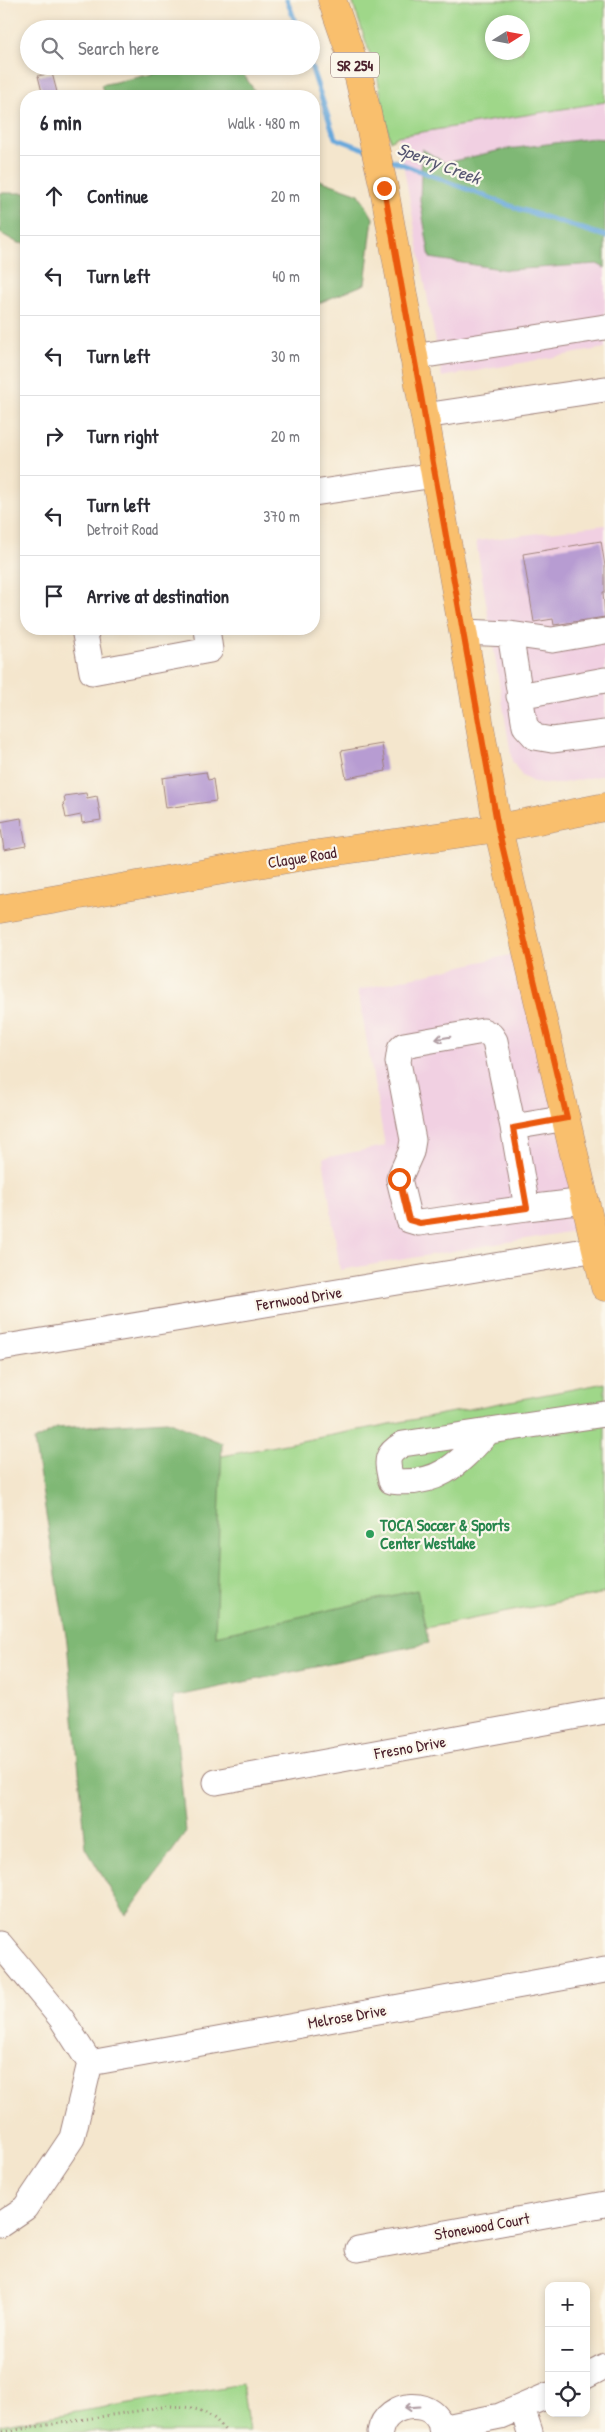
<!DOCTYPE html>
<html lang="en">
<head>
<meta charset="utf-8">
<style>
  :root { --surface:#fff; --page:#f7f7f7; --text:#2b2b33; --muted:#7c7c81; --line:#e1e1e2 }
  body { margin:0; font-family:"Patrick Hand",sans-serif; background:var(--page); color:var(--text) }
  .controls { position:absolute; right:15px; bottom:15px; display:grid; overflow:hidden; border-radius:10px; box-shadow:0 2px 8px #0003 }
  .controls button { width:45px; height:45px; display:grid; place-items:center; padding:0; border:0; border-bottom:1px solid var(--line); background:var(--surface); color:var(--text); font:25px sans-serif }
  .compass { position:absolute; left:485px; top:15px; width:45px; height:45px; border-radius:50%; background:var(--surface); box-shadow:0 2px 8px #0003; rotate:79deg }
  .stop { position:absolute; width:15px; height:15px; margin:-11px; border:4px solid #ea580c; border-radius:50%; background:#fff }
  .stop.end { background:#ea580c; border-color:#fff; box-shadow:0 1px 5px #0008 }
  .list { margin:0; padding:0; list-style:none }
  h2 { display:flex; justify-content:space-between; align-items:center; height:65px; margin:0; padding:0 20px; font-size:21px }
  h2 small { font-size:16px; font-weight:400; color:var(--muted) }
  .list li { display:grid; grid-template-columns:32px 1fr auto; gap:15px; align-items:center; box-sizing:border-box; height:80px; padding:0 20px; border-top:1px solid var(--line) }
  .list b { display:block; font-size:19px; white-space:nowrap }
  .list p { margin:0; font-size:16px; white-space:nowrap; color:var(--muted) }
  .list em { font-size:16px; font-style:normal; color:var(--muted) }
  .icon { flex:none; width:28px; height:28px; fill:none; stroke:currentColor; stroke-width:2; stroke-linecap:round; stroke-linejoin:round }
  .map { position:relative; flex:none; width:605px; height:2432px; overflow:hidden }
  .search { position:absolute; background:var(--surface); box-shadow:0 2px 8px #0003; left:20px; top:20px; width:300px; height:55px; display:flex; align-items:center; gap:12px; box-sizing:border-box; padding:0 18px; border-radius:28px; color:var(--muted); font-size:19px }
  .panel { position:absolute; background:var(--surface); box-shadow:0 2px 8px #0003; left:20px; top:90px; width:300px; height:545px; border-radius:20px }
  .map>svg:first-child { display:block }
  .built { fill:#f1d0e2 }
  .green { fill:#9fd789; stroke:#747b5a; fill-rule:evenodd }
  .forest { fill:#7fb875; stroke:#646c50 }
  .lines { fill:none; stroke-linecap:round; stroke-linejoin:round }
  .stream { stroke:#67a8db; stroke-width:5 }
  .building { fill:#b79cd2 }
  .minor-casing { stroke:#9f827c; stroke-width:27 }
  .major-casing { stroke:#9f827c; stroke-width:29 }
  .path { stroke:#9f827c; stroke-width:3; stroke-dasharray:1 4; stroke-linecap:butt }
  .minor { stroke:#fff; stroke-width:25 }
  .major { stroke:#f9bf6d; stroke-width:28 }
  .oneway { stroke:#ae9aa0 }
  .route { stroke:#ea580c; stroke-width:6 }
  .leisure-dot { fill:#2e9e5b; stroke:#fbf7ec; stroke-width:2 }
  .labels { text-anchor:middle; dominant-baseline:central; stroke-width:4.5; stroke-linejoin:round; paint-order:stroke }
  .shield { fill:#fbf7ec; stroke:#7f6065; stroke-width:1 }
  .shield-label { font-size:15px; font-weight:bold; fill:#4a1f2b }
  .street-label { font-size:16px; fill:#4a1f2b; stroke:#fbf7ec }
  .leisure-label { font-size:16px; font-weight:bold; fill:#27864d; stroke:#fbf7ec; text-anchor:start }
  .water-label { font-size:18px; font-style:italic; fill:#565671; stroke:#fbf7ec }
</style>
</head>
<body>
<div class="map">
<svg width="605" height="2432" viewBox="0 0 605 2432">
  <rect width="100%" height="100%" fill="#fbf7ec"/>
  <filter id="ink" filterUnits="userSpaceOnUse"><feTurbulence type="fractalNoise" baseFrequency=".02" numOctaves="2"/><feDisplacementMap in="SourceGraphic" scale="10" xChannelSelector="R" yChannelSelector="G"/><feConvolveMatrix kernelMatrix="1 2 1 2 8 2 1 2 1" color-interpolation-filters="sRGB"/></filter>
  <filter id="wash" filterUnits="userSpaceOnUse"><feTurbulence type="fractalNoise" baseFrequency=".0096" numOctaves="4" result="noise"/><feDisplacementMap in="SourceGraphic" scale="20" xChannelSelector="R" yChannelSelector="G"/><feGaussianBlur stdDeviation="1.12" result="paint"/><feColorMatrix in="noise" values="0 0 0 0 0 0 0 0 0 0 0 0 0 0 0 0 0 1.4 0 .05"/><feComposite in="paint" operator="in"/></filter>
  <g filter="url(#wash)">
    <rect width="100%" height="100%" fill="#f4e6cd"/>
    <!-- built -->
    <path class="built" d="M605 102V348L442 377 398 136Z
      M605 525V775L557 784 535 783 522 776 512 761 476 541Z
      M527 951 592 1228 340 1270 323 1158 385 1146 358 990Z"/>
    <!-- green -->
    <path class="green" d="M352 0H605V102L398 136 390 141 377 75ZM492 22H522V52H492Z
      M605 1383V1593L163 1679 123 1475Z
      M242 2384 249 2432H0V2425Z"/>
    <!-- forest -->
    <path class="forest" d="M190 66H238L258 96H105L101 85Z
      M593 138 605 139V268L597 264 507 270 430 258 420 200 422 149 445 163 501 150Z
      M314 178 359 194 373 218 365 284 314 305Z
      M0 193H26V244L18 243 0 233Z
      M167 1421 222 1443 215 1636 417 1590 429 1643 173 1697 186 1832 126 1916 86 1848 67 1642 34 1441 57 1428Z"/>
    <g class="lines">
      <!-- stream -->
      <path class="stream" d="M287 0 298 29
        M311 66 335 138 367 150
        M386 158 519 209 605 236"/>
    </g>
    <g id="blocks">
      <!-- building -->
      <path class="building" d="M52 73 58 96H43L38 76Z
        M601 541 605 566V592H603L605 617 554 625 553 619 534 622 523 554Z
        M382 744 386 771 346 778 341 751Z
        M206 772 208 780 213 779 216 801 166 808 162 778Z
        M86 793 87 798 97 796 101 820 82 823 81 815 66 818 63 803 65 802 64 796Z
        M21 818 26 846 4 850 0 822Z"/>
    </g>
  </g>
  <g filter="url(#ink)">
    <use href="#blocks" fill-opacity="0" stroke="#9f827c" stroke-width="1"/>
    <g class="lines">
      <!-- minor casing -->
      <g class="minor-casing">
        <path id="minor" d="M413 357 605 327
          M424 416 605 389
          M314 493 435 475
          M84 629 92 672 210 650 207 629
          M463 632 510 634 552 640 605 631
          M510 634 525 726 535 737 552 740 605 733
          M519 696 605 680
          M567 1118 513 1127 527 1208 586 1201
          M513 1127 495 1041 491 1035 483 1031 404 1045 400 1049 398 1062 413 1140 411 1152 399 1179 409 1220 419 1223 527 1208
          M0 1348 597 1249
          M489 1431C459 1463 439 1487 391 1481 387 1461 384 1455 403 1444L605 1414
          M216 1782 605 1711
          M0 1944 61 2018 90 2063
          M90 2063 605 1970
          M0 2225 25 2208 72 2138 90 2063
          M358 2249 605 2204
          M586 2376 605 2366
          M522 2408 530 2432
          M441 2428 500 2416 549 2395
          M380 2432C385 2400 439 2396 442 2432"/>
      </g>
      <!-- major casing -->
      <g class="major-casing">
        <path id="major" d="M332 0 359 78 384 188 498 828 605 1287
          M0 909 304 856 498 828 605 807"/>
      </g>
      <!-- path -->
      <path class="path" d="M3 2432 169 2406C195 2407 211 2410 226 2432"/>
      <!-- minor -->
      <use href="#minor" class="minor"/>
      <!-- major -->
      <use href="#major" class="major"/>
    </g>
    <!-- one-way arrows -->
    <defs><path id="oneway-shaft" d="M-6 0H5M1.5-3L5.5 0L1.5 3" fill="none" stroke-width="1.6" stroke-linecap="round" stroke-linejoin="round" transform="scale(1.25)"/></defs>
    <g class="oneway">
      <use href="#oneway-shaft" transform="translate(443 1038) rotate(170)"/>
      <use href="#oneway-shaft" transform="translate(412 2407) rotate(176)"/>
    </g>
  </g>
  <g class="lines" filter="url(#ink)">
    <!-- route -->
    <path class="route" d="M384 188 498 828 567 1118 513 1128 527 1208 420 1223 409 1220 399 1179"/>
  </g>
  <!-- markers -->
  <circle class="leisure-dot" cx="370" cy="1534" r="5"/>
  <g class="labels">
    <!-- shield labels -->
    <rect class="shield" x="331" y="52.5" width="48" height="25" rx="4"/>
    <g class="shield-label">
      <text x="355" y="65">SR 254</text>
    </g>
    <!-- street labels -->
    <g class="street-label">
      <text transform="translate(302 857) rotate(-9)">Clague Road</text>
      <text transform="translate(299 1298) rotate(-9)">Fernwood Drive</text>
      <text transform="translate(410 1747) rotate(-10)">Fresno Drive</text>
      <text transform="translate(347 2016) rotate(-10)">Melrose Drive</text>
      <text transform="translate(482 2226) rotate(-10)">Stonewood Court</text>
    </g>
    <!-- leisure labels -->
    <g class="leisure-label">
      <text x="380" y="1525">TOCA Soccer &amp; Sports<tspan x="380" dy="18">Center Westlake</tspan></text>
    </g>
    <!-- water labels -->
    <g class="water-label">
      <text transform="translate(439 163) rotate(21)">Sperry Creek</text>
    </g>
  </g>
</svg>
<div class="controls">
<button>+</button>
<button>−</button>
<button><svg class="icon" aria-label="locate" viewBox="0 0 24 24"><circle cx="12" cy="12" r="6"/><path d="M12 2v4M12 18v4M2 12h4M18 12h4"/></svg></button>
</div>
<svg class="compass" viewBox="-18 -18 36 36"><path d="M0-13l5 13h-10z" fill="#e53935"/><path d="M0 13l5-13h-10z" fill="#7c7c81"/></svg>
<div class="stop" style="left:399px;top:1179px"></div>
<div class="stop end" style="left:384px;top:188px"></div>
<div class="search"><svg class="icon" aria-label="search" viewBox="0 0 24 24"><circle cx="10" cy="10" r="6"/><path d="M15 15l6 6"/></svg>Search here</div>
<section class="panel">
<h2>6 min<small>Walk · 480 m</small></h2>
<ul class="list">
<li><svg class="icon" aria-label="ahead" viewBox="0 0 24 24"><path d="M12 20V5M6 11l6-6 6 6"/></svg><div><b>Continue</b></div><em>20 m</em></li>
<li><svg class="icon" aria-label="left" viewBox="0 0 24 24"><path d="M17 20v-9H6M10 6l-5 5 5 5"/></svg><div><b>Turn left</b></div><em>40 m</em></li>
<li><svg class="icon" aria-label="left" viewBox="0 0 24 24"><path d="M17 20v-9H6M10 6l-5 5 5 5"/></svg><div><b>Turn left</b></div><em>30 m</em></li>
<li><svg class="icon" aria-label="right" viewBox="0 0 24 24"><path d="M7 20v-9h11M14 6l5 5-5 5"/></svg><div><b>Turn right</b></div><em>20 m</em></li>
<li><svg class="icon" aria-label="left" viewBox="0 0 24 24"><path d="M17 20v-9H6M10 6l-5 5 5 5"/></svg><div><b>Turn left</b><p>Detroit Road</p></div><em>370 m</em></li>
<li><svg class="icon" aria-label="arrive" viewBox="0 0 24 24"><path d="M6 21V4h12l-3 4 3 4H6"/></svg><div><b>Arrive at destination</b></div></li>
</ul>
</section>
</div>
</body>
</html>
